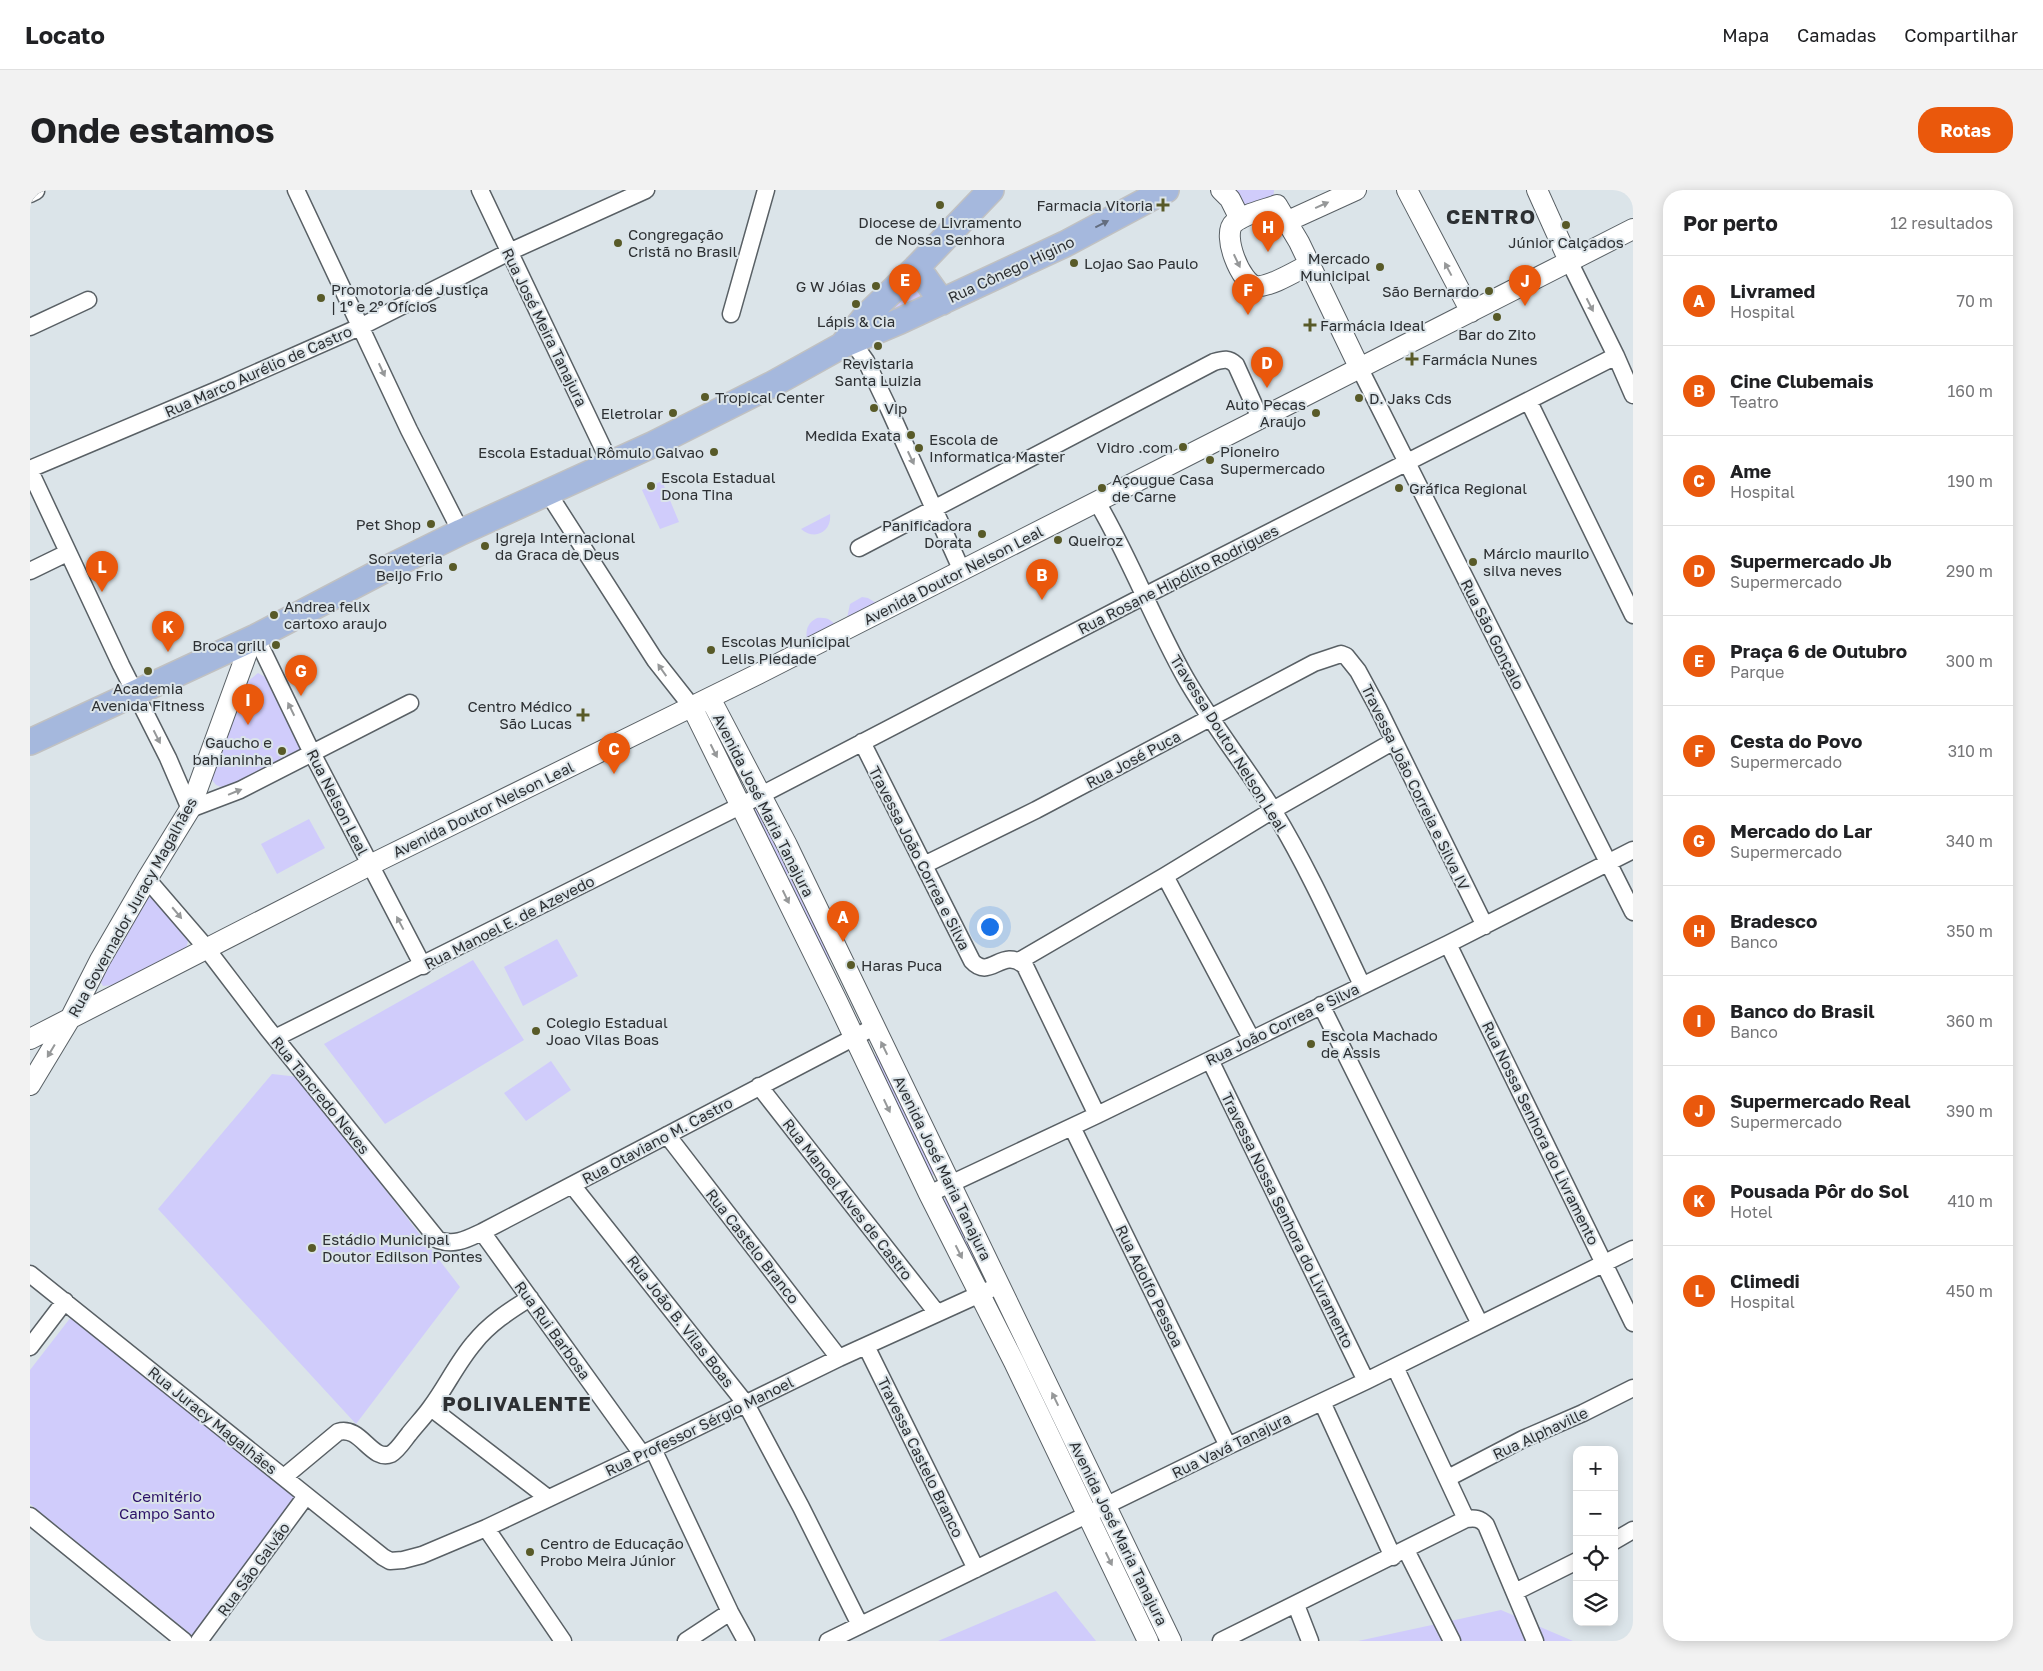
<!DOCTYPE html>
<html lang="pt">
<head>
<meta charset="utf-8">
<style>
  :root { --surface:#fff; --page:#f2f2f2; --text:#202124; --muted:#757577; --line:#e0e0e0; --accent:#ea580c }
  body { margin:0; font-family:"Golos Text",sans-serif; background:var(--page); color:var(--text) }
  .controls { position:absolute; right:15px; bottom:15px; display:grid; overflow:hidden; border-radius:10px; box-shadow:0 2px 12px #0003 }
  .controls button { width:45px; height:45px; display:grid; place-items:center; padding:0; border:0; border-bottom:1px solid var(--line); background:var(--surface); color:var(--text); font:25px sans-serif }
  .you { position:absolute; left:959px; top:736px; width:18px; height:18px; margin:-12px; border:4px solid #fff; border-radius:50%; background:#1a73e8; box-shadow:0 0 0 8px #1a73e833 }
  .badge { display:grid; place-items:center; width:32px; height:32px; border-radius:50%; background:var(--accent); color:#fff; font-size:16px; font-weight:700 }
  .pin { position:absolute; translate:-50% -41px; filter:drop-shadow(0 1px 2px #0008) }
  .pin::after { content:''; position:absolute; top:26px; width:18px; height:15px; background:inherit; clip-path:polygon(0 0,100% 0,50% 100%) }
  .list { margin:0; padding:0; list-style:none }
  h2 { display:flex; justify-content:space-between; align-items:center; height:65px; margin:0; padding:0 20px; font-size:21px }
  h2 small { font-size:16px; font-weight:400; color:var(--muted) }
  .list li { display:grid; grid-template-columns:32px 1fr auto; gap:15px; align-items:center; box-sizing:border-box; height:90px; padding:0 20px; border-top:1px solid var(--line) }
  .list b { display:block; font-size:19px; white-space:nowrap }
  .list p { margin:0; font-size:16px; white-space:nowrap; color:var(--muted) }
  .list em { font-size:16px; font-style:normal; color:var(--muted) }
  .icon { flex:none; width:28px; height:28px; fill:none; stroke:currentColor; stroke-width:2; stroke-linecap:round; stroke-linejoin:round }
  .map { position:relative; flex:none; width:1603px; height:1451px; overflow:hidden; border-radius:20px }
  header { display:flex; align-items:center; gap:30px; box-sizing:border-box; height:70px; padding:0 25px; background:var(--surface); border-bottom:1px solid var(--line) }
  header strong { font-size:24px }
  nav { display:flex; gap:28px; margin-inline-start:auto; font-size:18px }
  .intro { display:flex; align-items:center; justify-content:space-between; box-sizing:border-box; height:120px; padding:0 30px }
  h1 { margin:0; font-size:35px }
  .button { padding:12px 22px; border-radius:20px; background:var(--accent); color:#fff; font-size:18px; font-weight:700 }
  main { display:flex; gap:30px; padding:0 30px }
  aside { flex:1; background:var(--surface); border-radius:20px; box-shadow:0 2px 12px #0003 }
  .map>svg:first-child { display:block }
  .green { fill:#d0ccfb }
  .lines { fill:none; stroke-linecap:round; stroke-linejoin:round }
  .minor-casing { stroke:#596065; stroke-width:19 }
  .tertiary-casing { stroke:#596065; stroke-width:22 }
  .primary-casing { stroke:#c0c1c2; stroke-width:28 }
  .minor { stroke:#fff; stroke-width:16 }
  .tertiary { stroke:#fff; stroke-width:20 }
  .primary { stroke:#a5b8dd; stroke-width:25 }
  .oneway { fill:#969899 }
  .oneway2 { fill:#636d7f }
  .poi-dot { fill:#585a28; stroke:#dbe4e9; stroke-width:2 }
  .labels { text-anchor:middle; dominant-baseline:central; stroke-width:4; stroke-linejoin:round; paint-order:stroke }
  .poi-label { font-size:15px; fill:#2d3033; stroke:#dbe4e9; text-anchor:start }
  .street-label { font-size:15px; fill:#2d3033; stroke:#dbe4e9 }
  .park-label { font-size:15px; fill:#2c1268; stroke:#dbe4e9 }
  .district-label { font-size:20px; font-weight:bold; letter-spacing:1px; fill:#2d3033; stroke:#dbe4e9 }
</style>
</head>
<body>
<header>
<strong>Locato</strong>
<nav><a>Mapa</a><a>Camadas</a><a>Compartilhar</a></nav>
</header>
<div class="intro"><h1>Onde estamos</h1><a class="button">Rotas</a></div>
<main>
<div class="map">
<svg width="1603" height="1451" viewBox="0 0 1603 1451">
  <rect width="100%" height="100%" fill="#dbe4e9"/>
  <!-- green -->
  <path class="green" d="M1201 0H1244L1243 13 1210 16Z
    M886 89 898 112 849 126Z
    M632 291 649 332 630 339 612 300Z
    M800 324C802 342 785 351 771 339Z
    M832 407 838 408 846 413 817 428 820 414Z
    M787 428C797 427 802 430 808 438L777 454C776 443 775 434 787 428Z
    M228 483 237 488 272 559 268 565 194 598 186 595 180 587 195 553 217 492Z
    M727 617 801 769 794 771 719 621Z
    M279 629 295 658 247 684 231 654Z
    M122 705 159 747 156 759 84 795 73 796 70 791 71 787 117 708Z
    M527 749 548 786 493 816 474 777Z
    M443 770 494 850 355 934 294 854Z
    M848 865 907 984 896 986 838 868Z
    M521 871 541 900 496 931 474 903Z
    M242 884 269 887 430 1097 326 1234 128 1019Z
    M917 1008 956 1090 949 1093 909 1011Z
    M41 1127 269 1310 163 1446 0 1314V1180Z
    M1026 1401 1066 1451H908Z
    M1471 1420 1543 1451H1328Z"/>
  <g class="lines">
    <!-- minor casing -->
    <g class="minor-casing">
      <path id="minor" d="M266 0 379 240 431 342
        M450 0 580 273
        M0 4 6 1
        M1539 71 1586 166 1603 205
        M701 124 736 0
        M0 137 58 110
        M819 147 836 171 859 219 932 381
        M1330 179 1603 722
        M1499 212 1603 425
        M0 279 194 197 332 136 479 62 616 0
        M0 281 91 475 138 568 160 619 210 600 380 513
        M518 303 625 470 662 517
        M1067 312C1100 368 1123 430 1155 487 1181 533 1215 575 1243 620 1277 676 1304 736 1332 795
        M829 358 1184 172C1194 169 1199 168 1206 175L1230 228
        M0 381 37 363
        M226 447 282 563 393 776
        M832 552 942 771C960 791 972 756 995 776L1067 925
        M894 675 1006 620 1284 473 1311 464 1316 466 1328 481 1348 518 1455 736
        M1135 686 1221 848
        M117 689 173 754 237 838 408 1050C425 1056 437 1049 452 1042L844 837
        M1418 754 1603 1133
        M989 771 1135 686 1243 620 1364 551
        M1291 815 1450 1134
        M245 848 712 615 1116 405 1586 166
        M1180 870 1336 1191
        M729 896 907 1123
        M1042 937 1198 1256
        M637 945 809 1168
        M542 995 716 1214 771 1317 830 1435
        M899 1004 1067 925 1418 754 1603 660
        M452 1042 612 1264
        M0 1084 353 1367 360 1371 373 1370 392 1365 456 1338 623 1259 809 1168 961 1099
        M836 1156 946 1379
        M0 1157 35 1111
        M1365 1177 1436 1329
        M1292 1212 1363 1367
        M401 1218 518 1308
        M623 1259 700 1422 716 1451
        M254 1287 308 1242C331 1235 341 1272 361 1264 368 1260 374 1250 379 1244 386 1235 394 1227 401 1217 416 1197 427 1173 444 1153 459 1134 479 1121 500 1108
        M1418 1288 1493 1249 1553 1223 1603 1198
        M0 1326 154 1451
        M456 1338 533 1451
        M1584 1351 1603 1340
        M1376 1360 1422 1451
        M1485 1402 1547 1371
        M1266 1415 1280 1451
        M169 1451 276 1306
        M656 1451 700 1422
        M798 1451 1198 1256 1336 1191 1603 1059
        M1191 1451 1436 1329C1445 1328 1450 1328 1456 1335L1505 1451"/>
    </g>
    <!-- tertiary casing -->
    <g class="tertiary-casing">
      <path id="tertiary" d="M1191 0 1200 9 1210 29
        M1377 0 1441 122
        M1507 0 1539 71
        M1258 31 1326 0
        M1280 74C1268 80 1239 98 1226 96 1211 94 1191 44 1204 33 1214 24 1234 20 1247 15L1269 52 1330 179
        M680 508 757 655 1141 1451
        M662 517 807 811 899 1004 984 1172 1118 1451
        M0 849 340 675 730 483 1603 39
        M0 895 41 827 70 770 117 689 160 619 222 449"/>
    </g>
    <!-- primary casing -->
    <g class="primary-casing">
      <path id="primary" d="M887 77 912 112
        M814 153 835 127 887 77 961 0
        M0 552 226 447 352 381 431 342 624 254 743 194 813 155 870 131 1035 54 1136 0"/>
    </g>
    <!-- minor -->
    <use href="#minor" class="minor"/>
    <!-- tertiary -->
    <use href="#tertiary" class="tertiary"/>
    <!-- primary -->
    <use href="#primary" class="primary"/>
  </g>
  <!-- one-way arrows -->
  <defs><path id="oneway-solid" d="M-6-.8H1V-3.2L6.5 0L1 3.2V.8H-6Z" transform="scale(1.25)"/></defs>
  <g class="oneway">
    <use href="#oneway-solid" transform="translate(1292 15) rotate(-24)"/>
    <use href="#oneway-solid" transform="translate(1207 71) rotate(65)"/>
    <use href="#oneway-solid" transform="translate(1418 79) rotate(-118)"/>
    <use href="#oneway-solid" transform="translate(1560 115) rotate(63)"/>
    <use href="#oneway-solid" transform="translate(352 180) rotate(65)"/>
    <use href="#oneway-solid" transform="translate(881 268) rotate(65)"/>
    <use href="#oneway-solid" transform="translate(632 480) rotate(-125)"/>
    <use href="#oneway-solid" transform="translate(261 519) rotate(-116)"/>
    <use href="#oneway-solid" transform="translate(127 547) rotate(63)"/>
    <use href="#oneway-solid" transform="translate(684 561) rotate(63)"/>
    <use href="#oneway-solid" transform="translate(205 602) rotate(-22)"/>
    <use href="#oneway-solid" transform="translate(756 707) rotate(64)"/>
    <use href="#oneway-solid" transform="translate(147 723) rotate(50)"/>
    <use href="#oneway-solid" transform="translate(370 733) rotate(-118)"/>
    <use href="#oneway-solid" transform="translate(854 858) rotate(-116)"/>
    <use href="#oneway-solid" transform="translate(21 861) rotate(121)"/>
    <use href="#oneway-solid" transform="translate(857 916) rotate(65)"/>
    <use href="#oneway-solid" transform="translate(929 1062) rotate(63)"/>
    <use href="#oneway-solid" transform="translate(1025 1209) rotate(-116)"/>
    <use href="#oneway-solid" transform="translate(1079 1369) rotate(64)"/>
  </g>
  <use class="oneway2" href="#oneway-solid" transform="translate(1072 34) rotate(-27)"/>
  <!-- markers -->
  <g class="poi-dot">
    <circle cx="910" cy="15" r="5"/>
    <path d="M1130.5 7.5h5v5h5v5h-5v5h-5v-5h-5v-5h5z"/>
    <circle cx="1536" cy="35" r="5"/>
    <circle cx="588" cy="53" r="5"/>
    <circle cx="1044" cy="73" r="5"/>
    <circle cx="1350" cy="77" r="5"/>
    <circle cx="846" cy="96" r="5"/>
    <circle cx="1459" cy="101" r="5"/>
    <circle cx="291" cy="108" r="5"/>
    <circle cx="826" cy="114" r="5"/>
    <circle cx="1467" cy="127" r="5"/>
    <path d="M1277.5 127.5h5v5h5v5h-5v5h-5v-5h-5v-5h5z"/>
    <circle cx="848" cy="156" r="5"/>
    <path d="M1379.5 161.5h5v5h5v5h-5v5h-5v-5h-5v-5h5z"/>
    <circle cx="675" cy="207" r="5"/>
    <circle cx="1329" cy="208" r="5"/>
    <circle cx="844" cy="218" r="5"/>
    <circle cx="643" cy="223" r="5"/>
    <circle cx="1286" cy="223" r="5"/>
    <circle cx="881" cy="245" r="5"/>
    <circle cx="1153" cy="257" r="5"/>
    <circle cx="889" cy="258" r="5"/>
    <circle cx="684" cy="262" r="5"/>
    <circle cx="1180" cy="270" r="5"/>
    <circle cx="621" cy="296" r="5"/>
    <circle cx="1072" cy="298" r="5"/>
    <circle cx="1369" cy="298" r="5"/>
    <circle cx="401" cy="334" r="5"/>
    <circle cx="952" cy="344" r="5"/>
    <circle cx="1028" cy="350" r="5"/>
    <circle cx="455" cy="356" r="5"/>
    <circle cx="1443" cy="372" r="5"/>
    <circle cx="423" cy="377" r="5"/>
    <circle cx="244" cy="425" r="5"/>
    <circle cx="246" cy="455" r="5"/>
    <circle cx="681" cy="460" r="5"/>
    <circle cx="118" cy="481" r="5"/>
    <path d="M550.5 517.5h5v5h5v5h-5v5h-5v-5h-5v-5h5z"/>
    <circle cx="252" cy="561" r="5"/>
    <circle cx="821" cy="775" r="5"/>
    <circle cx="506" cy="841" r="5"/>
    <circle cx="1281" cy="854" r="5"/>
    <circle cx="282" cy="1058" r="5"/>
    <circle cx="500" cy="1362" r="5"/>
  </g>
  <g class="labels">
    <!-- poi labels -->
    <g class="poi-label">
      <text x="1123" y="15" text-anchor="end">Farmacia Vitoria</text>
      <text x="910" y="32" text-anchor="middle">Diocese de Livramento<tspan x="910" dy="17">de Nossa Senhora</tspan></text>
      <text x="598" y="44">Congregação<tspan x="598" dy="17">Cristã no Brasil</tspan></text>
      <text x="1536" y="52" text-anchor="middle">Júnior Calçados</text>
      <text x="1340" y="68" text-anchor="end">Mercado<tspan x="1340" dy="17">Municipal</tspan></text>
      <text x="1054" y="73">Lojao Sao Paulo</text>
      <text x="836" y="96" text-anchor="end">G W Jóias</text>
      <text x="301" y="99">Promotoria de Justiça<tspan x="301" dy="17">| 1º e 2º Ofícios</tspan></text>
      <text x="1449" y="101" text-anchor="end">São Bernardo</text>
      <text x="826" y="131" text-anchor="middle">Lápis &amp; Cia</text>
      <text x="1290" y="135">Farmácia Ideal</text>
      <text x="1467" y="144" text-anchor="middle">Bar do Zito</text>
      <text x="1392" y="169">Farmácia Nunes</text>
      <text x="848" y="173" text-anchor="middle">Revistaria<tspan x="848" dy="17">Santa Luizia</tspan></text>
      <text x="685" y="207">Tropical Center</text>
      <text x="1339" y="208">D. Jaks Cds</text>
      <text x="1276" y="214" text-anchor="end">Auto Pecas<tspan x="1276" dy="17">Araujo</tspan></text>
      <text x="854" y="218">Vip</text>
      <text x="633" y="223" text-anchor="end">Eletrolar</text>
      <text x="871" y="245" text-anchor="end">Medida Exata</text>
      <text x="899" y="249">Escola de<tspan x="899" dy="17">Informatica Master</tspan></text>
      <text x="1143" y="257" text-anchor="end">Vidro .com</text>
      <text x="1190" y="261">Pioneiro<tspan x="1190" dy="17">Supermercado</tspan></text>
      <text x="674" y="262" text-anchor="end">Escola Estadual Rômulo Galvao</text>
      <text x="631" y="287">Escola Estadual<tspan x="631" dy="17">Dona Tina</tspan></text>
      <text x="1082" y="289">Açougue Casa<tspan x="1082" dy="17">de Carne</tspan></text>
      <text x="1379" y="298">Gráfica Regional</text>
      <text x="391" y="334" text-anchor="end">Pet Shop</text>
      <text x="942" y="335" text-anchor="end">Panificadora<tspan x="942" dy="17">Dorata</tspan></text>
      <text x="465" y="347">Igreja Internacional<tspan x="465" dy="17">da Graca de Deus</tspan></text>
      <text x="1038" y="350">Queiroz</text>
      <text x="1453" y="363">Márcio maurilo<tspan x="1453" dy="17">silva neves</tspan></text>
      <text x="413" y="368" text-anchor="end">Sorveteria<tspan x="413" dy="17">Beijo Frio</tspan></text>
      <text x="254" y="416">Andrea felix<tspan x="254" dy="17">cartoxo araujo</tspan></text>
      <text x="691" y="451">Escolas Municipal<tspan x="691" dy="17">Lelis Piedade</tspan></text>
      <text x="236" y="455" text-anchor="end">Broca grill</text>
      <text x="118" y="498" text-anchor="middle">Academia<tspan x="118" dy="17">Avenida Fitness</tspan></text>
      <text x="542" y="516" text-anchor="end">Centro Médico<tspan x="542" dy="17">São Lucas</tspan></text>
      <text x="242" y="552" text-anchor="end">Gaucho e<tspan x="242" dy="17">bahianinha</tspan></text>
      <text x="831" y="775">Haras Puca</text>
      <text x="516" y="832">Colegio Estadual<tspan x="516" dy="17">Joao Vilas Boas</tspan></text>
      <text x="1291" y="845">Escola Machado<tspan x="1291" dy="17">de Assis</tspan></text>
      <text x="292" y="1049">Estádio Municipal<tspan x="292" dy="17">Doutor Edilson Pontes</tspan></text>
      <text x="510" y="1353">Centro de Educação<tspan x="510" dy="17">Probo Meira Júnior</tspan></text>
    </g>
    <!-- street labels -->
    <g class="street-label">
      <text transform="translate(981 79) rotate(-25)">Rua Cônego Higino</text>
      <text transform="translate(515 137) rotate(64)">Rua José Meira Tanajura</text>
      <text transform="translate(228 181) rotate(-24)">Rua Marco Aurélio de Castro</text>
      <text transform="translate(923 385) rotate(-27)">Avenida Doutor Nelson Leal</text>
      <text transform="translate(1148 389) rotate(-27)">Rua Rosane Hipólito Rodrigues</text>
      <text transform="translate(1463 444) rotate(63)">Rua São Gonçalo</text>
      <text transform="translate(1199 553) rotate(58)">Travessa Doutor Nelson Leal</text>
      <text transform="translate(1103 569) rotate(-28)">Rua José Puca</text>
      <text transform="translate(1386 597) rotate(64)">Travessa João Correia e Silva IV</text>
      <text transform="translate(308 612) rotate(63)">Rua Nelson Leal</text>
      <text transform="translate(734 615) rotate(63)">Avenida José Maria Tanajura</text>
      <text transform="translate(453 619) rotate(-26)">Avenida Doutor Nelson Leal</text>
      <text transform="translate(890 668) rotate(63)">Travessa João Correa e Silva</text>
      <text transform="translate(102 717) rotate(-61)">Rua Governador Juracy Magalhães</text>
      <text transform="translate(479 732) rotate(-27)">Rua Manoel E. de Azevedo</text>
      <text transform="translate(1252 834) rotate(-26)">Rua João Correa e Silva</text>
      <text transform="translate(291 905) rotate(51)">Rua Tancredo Neves</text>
      <text transform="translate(1511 943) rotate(64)">Rua Nossa Senhora do Livramento</text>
      <text transform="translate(627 950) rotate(-28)">Rua Otaviano M. Castro</text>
      <text transform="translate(913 978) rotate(64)">Avenida José Maria Tanajura</text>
      <text transform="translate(818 1009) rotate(52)">Rua Manoel Alves de Castro</text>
      <text transform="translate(1258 1030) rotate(64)">Travessa Nossa Senhora do Livramento</text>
      <text transform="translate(723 1056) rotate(52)">Rua Castelo Branco</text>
      <text transform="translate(1120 1096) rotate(64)">Rua Adolfo Pessoa</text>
      <text transform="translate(651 1131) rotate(52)">Rua João B. Vilas Boas</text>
      <text transform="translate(523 1140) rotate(54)">Rua Rui Barbosa</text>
      <text transform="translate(183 1230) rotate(39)">Rua Juracy Magalhães</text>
      <text transform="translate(669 1236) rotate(-26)">Rua Professor Sérgio Manoel</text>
      <text transform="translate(1510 1243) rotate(-25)">Rua Alphaville</text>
      <text transform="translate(1201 1255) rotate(-26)">Rua Vavá Tanajura</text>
      <text transform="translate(891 1267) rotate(64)">Travessa Castelo Branco</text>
      <text transform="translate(1089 1343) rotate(64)">Avenida José Maria Tanajura</text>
      <text transform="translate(223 1379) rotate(-54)">Rua São Galvão</text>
    </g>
    <!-- park labels -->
    <g class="park-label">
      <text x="137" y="1306">Cemitério<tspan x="137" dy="17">Campo Santo</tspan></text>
    </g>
    <!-- district labels -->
    <g class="district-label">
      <text x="1461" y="26">CENTRO</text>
      <text x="487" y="1213">POLIVALENTE</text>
    </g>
  </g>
</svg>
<div class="controls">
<button>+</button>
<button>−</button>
<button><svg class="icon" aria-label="locate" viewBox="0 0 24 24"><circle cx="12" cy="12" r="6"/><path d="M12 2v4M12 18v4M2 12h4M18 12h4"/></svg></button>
<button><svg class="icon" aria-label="layers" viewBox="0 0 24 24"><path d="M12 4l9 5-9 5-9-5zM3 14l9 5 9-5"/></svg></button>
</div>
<div class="you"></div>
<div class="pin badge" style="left:813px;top:752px">A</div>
<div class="pin badge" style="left:1012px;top:410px">B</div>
<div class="pin badge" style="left:584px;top:584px">C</div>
<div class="pin badge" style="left:1237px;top:198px">D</div>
<div class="pin badge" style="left:875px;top:115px">E</div>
<div class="pin badge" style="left:1218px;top:125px">F</div>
<div class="pin badge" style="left:271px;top:506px">G</div>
<div class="pin badge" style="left:1238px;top:62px">H</div>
<div class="pin badge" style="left:218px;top:535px">I</div>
<div class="pin badge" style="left:1495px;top:116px">J</div>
<div class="pin badge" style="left:138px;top:462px">K</div>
<div class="pin badge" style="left:72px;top:402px">L</div>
</div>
<aside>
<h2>Por perto<small>12 resultados</small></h2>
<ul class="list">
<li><span class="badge">A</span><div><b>Livramed</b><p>Hospital</p></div><em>70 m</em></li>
<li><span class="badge">B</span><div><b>Cine Clubemais</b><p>Teatro</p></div><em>160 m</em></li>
<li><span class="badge">C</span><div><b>Ame</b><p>Hospital</p></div><em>190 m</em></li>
<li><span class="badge">D</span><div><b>Supermercado Jb</b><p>Supermercado</p></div><em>290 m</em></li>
<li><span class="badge">E</span><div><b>Praça 6 de Outubro</b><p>Parque</p></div><em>300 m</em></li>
<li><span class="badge">F</span><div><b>Cesta do Povo</b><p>Supermercado</p></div><em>310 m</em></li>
<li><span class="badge">G</span><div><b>Mercado do Lar</b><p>Supermercado</p></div><em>340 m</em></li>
<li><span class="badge">H</span><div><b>Bradesco</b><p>Banco</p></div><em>350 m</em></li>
<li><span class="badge">I</span><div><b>Banco do Brasil</b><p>Banco</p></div><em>360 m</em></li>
<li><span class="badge">J</span><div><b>Supermercado Real</b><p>Supermercado</p></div><em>390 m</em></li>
<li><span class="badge">K</span><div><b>Pousada Pôr do Sol</b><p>Hotel</p></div><em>410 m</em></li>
<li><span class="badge">L</span><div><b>Climedi</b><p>Hospital</p></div><em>450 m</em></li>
</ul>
</aside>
</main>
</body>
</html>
